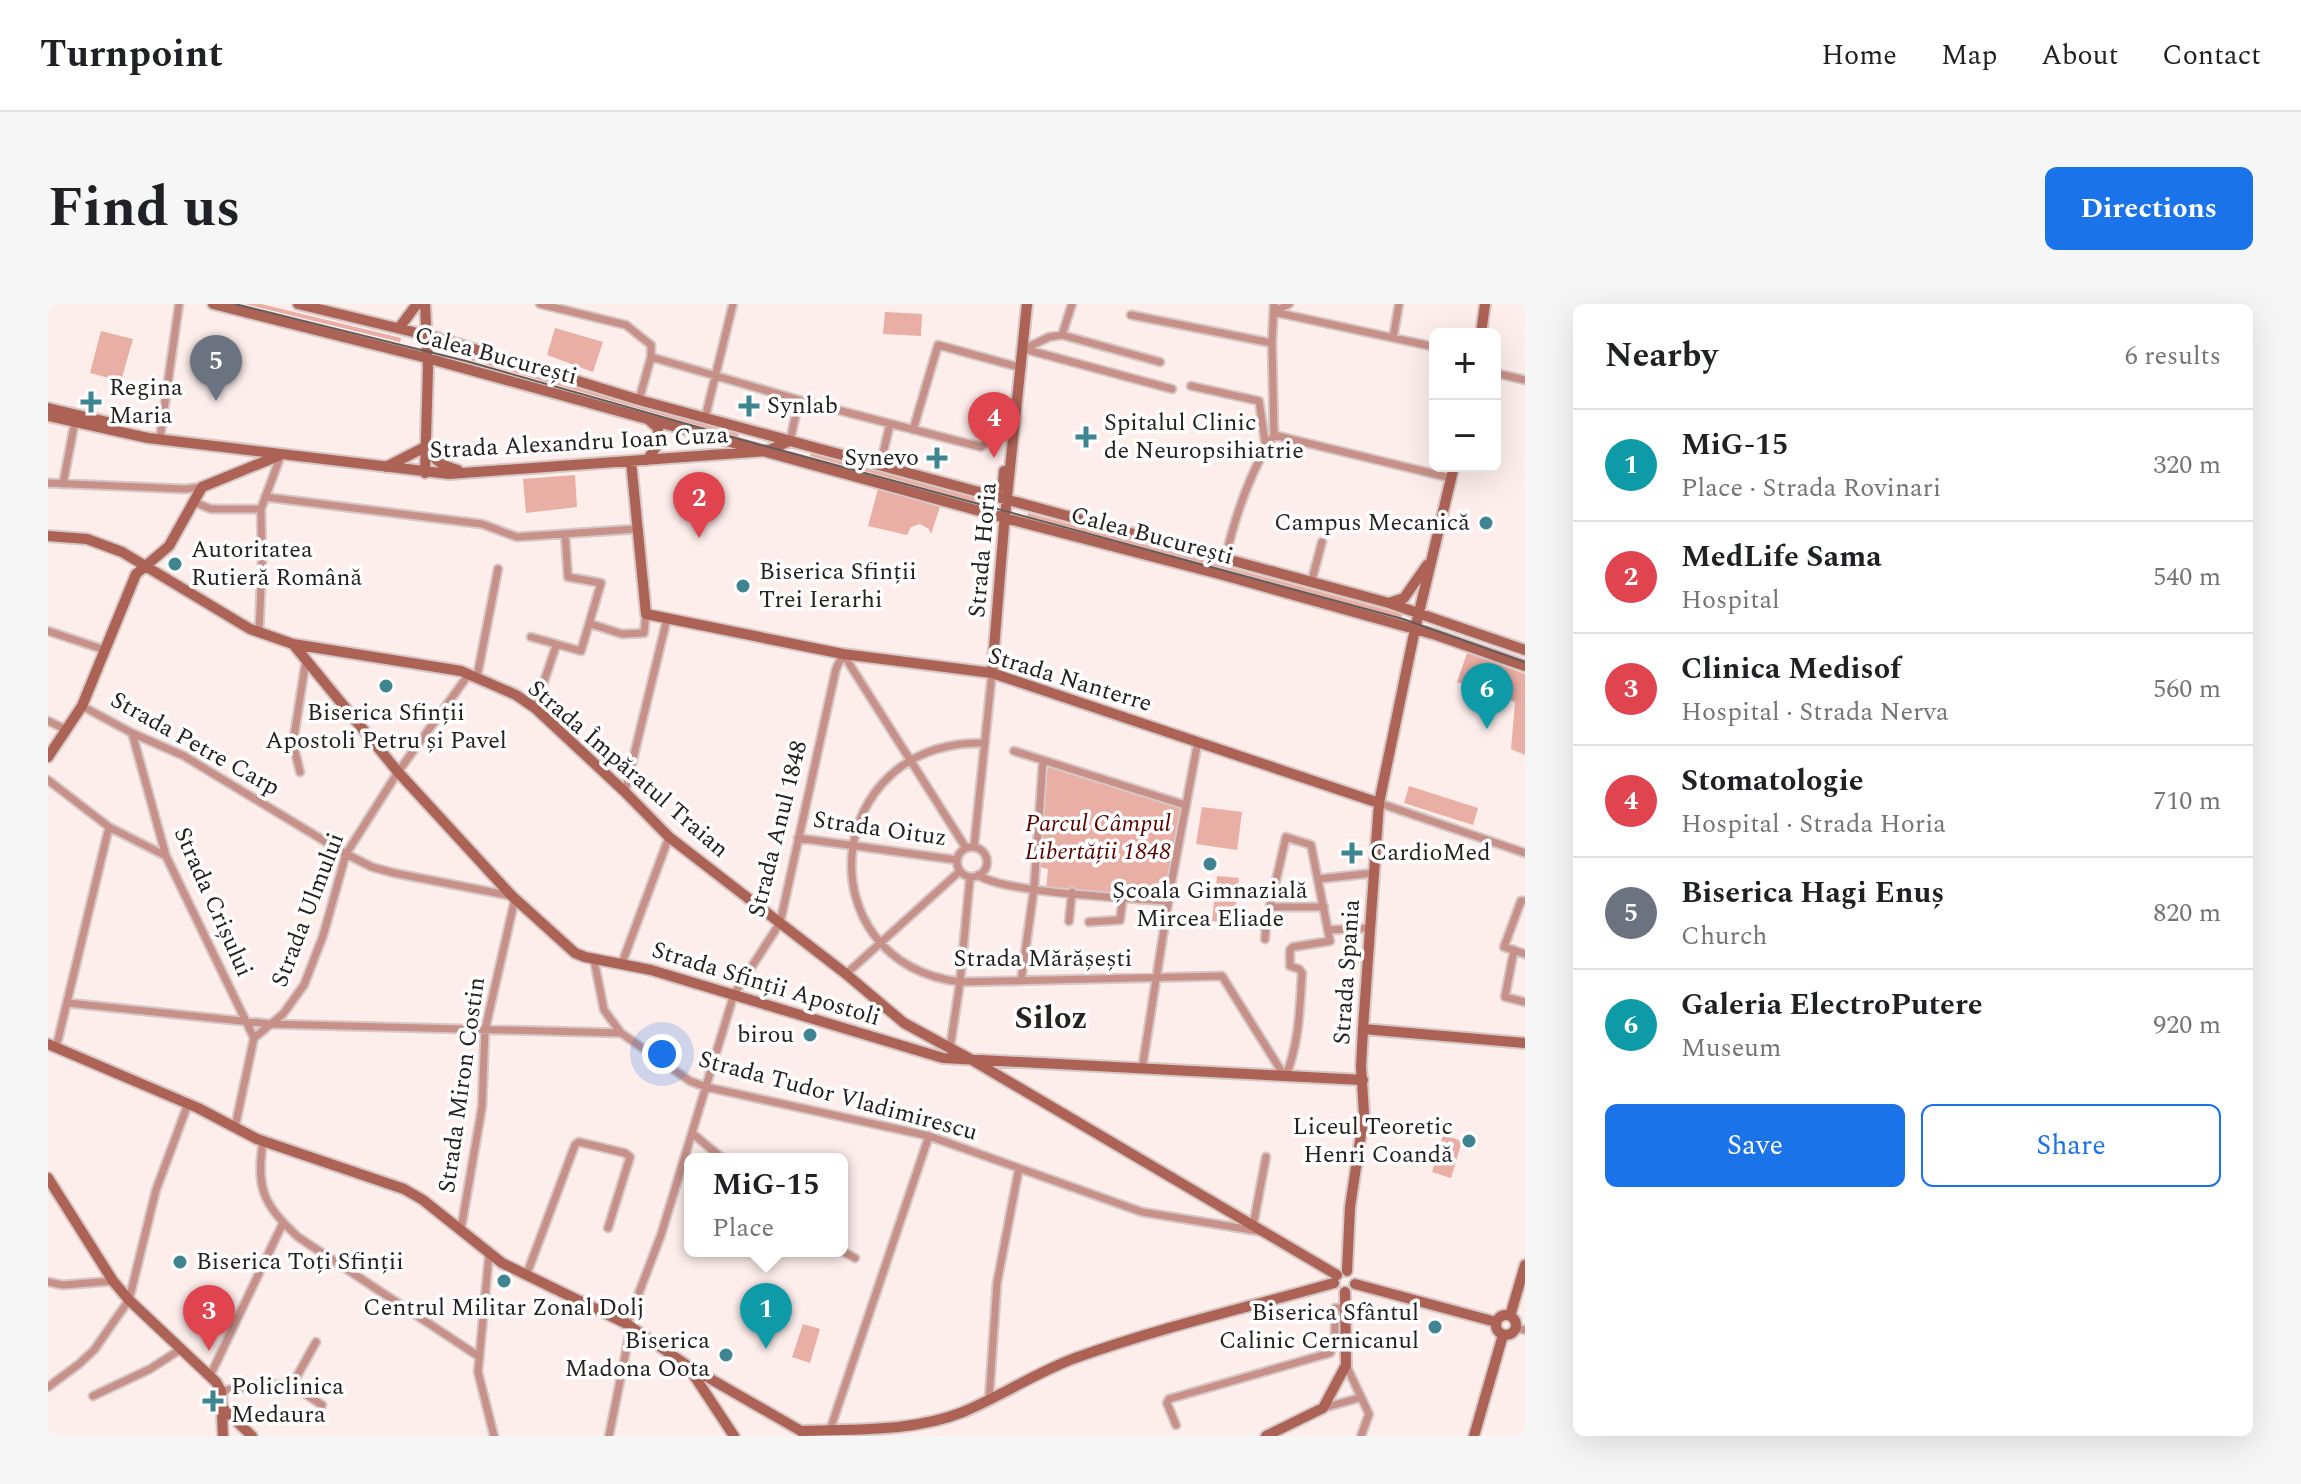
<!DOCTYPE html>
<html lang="en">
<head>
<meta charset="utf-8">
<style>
  :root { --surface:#fff; --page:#f6f6f6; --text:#202124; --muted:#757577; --line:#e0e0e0; --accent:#1a73e8 }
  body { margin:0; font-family:Spectral,serif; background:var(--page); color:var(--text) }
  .controls { position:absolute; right:24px; top:24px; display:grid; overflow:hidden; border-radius:12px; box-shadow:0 8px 32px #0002 }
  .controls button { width:72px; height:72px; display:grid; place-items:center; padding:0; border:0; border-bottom:2px solid var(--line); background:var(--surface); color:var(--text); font:40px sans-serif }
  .you { position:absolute; left:614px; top:750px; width:28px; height:28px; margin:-20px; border:6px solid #fff; border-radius:50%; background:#1a73e8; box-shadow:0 0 0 12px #1a73e833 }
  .badge { display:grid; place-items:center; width:52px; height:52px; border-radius:50%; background:var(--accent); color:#fff; font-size:26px; font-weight:700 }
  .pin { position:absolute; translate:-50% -66px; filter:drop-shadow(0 2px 4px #0008) }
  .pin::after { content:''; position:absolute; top:42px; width:28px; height:24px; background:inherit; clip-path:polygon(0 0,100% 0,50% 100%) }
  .popup { position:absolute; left:636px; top:849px; width:164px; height:104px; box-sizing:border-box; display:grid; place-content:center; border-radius:12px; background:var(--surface); filter:drop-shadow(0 2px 6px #0005); font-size:26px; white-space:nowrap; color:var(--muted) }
  .popup b { font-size:30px; color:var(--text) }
  .popup::after { content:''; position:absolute; left:50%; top:100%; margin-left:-16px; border:16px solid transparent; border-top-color:var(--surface) }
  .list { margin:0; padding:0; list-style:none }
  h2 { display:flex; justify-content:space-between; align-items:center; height:104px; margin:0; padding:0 32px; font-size:34px }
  h2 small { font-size:26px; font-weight:400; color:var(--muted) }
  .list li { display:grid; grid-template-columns:52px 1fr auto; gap:24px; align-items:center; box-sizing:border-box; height:112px; padding:0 32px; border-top:2px solid var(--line) }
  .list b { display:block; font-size:30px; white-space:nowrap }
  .list p { margin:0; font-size:26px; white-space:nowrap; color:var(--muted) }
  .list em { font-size:26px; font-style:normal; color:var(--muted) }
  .actions { display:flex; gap:16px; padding:24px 32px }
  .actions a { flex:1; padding:18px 0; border:2px solid var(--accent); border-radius:12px; text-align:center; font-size:28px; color:var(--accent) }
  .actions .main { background:var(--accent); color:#fff }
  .map { position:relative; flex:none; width:1477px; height:1132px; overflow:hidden; border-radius:12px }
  header { display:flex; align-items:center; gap:48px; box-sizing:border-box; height:112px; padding:0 40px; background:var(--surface); border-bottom:2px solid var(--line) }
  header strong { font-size:38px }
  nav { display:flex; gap:44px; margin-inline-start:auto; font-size:28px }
  .intro { display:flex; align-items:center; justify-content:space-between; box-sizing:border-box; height:192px; padding:0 48px }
  h1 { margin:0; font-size:56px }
  .button { padding:20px 36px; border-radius:12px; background:var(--accent); color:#fff; font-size:28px; font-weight:700 }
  main { display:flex; gap:48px; padding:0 48px }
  aside { flex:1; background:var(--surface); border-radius:12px; box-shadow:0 8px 32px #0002 }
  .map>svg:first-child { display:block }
  .green { fill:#e9aea4 }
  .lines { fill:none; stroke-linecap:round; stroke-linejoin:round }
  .street-casing { stroke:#d6c8c6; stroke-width:11 }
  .secondary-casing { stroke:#d6c8c6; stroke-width:14 }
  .street { stroke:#c79189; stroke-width:7 }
  .secondary { stroke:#ad6256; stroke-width:10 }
  .tram { stroke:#645c5a; stroke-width:2 }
  .poi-dot { fill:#3f8491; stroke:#fff; stroke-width:3 }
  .labels { text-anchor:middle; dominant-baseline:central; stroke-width:7; stroke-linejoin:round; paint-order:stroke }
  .street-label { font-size:24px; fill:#272120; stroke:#fff }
  .poi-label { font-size:24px; fill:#272120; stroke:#fff; text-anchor:start }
  .park-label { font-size:24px; font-style:italic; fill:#5a0402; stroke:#fff }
  .district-label { font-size:32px; font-weight:bold; fill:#272120; stroke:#fff }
</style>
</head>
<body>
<header>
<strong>Turnpoint</strong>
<nav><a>Home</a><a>Map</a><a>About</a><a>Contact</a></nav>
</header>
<div class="intro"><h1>Find us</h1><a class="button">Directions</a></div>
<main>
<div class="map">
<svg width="1477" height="1132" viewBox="0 0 1477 1132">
  <rect width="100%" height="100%" fill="#fdedeb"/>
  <!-- green -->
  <path class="green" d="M197 0H213L353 34 352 38Z
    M837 8 874 10 873 32 835 30Z
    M507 24 555 38 545 68 499 51Z
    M53 27 85 35 73 77 42 69Z
    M423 53 691 130 690 133 422 56Z
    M763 149 943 198 942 202 762 152Z
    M527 171 529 203 478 209 475 175Z
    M830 185 892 203 883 230 881 225 872 220 863 223 859 231 820 222Z
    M980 209 1354 310 1353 314 979 212Z
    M1419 349 1477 370V451L1463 445 1467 398 1409 378Z
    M995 457 1137 501 1123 581 1110 579 1107 596 998 586 1000 565 988 562Z
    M1361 482 1430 504 1425 521 1356 499Z
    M1154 503 1194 508 1189 546 1148 540Z
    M1169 572 1191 574 1186 620 1164 617Z
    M1395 831 1414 837 1403 874 1384 868Z
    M755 1020 772 1025 762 1059 744 1053Z"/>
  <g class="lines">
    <!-- street casing -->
    <g class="street-casing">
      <path id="street" d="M492 0 578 21 603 41V53
        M1226 8 1387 43
        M1226 8 1241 0
        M1083 11 1224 39
        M1014 31 1024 0
        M1345 34 1351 0
        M976 45 1124 85
        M976 45 1001 33 1014 31 1112 58
        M1447 69 1477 76
        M1143 82 1211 97 1218 144
        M591 96 603 53 751 96 933 143 948 129 966 131
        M657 114 685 0
        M865 126 890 41 974 64
        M1226 131 1403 174
        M1226 131 1224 39 1226 0
        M112 134 131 0
        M742 137 751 96
        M832 162 842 120
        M0 179 137 185 154 183
        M15 180 27 117
        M217 193 434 220 469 233 589 225
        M146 198 163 205H213
        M1177 256C1187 212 1201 169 1226 131
        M1263 279 1274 238
        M543 320 574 330 596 329 598 310
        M0 327 57 346
        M211 329 214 258 213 205 233 151
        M483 333 533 347 553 279 520 273 517 230
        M795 350 918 544
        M429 373 450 265
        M34 402 84 429 136 452 298 550 324 563 346 569 464 592
        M487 404 508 342
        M0 417 19 426
        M84 429 118 552 206 734
        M937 439C773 435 755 658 912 678L1174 672 1237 773
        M966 447 1137 501
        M252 468 245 439 258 356
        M0 476 61 523 118 552
        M577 488 619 315
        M1331 499 1477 549
        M750 534 909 556
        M926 543 944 369
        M909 558a15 15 0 1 1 30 0a15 15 0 1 1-30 0Z
        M930 571C956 589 1082 594 1120 597
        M1270 575 1326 569
        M1477 597H1473L1456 643 1477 650
        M1222 603H1276
        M1021 617 1024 588
        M1041 618 1072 616 1075 593
        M1280 626 1323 624
        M1217 635 1218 620 1238 533 1263 541 1282 637 1245 643 1242 646V662L1251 665 1254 669C1252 702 1251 743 1237 773
        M1466 646 1457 693 1477 698
        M546 656 556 706 573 729
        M574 659 621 533
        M798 670 912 567
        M973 677 986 585 995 457
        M20 699 222 720 573 729 642 777 658 783 881 832 1094 908 1210 927
        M8 744 61 523
        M902 744 912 678 922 573
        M1094 765 1123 581 1150 437
        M187 823 206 734 235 710 256 681 275 632 298 550 350 468 421 370
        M644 829 675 855
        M215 837C208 885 215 900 250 933L430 1052
        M1205 922 1218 853
        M413 925 434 803 437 726 467 595
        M794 947 807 954
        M441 951 430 1068 446 1132
        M478 972 527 841 531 838 577 849 582 853 560 924
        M0 978 15 981 65 977
        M579 1020 613 931 686 690 732 619 788 365 795 350
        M1468 1024 1477 1026
        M1298 1061 1321 1110 1313 1132
        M162 1072 235 919
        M244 1081 274 1101
        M0 1083 31 1060 46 1046 81 996 108 886 140 800
        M173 1087 215 1080 244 1081 268 1038
        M45 1092 102 1065 133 1045
        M941 1096 949 979 971 864
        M1275 1104 1311 1094
        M1128 1121 1119 1099 1121 1095 1282 1049 1287 1040V1004H1298
        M782 1126 881 832
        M561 1132 583 1022"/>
    </g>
    <!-- secondary casing -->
    <g class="secondary-casing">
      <path id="secondary" d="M165 0 379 54 957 214 1175 271 1388 331 1477 362
        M250 0 390 34 591 96 1341 299 1477 346
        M377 0 380 64 377 169
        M351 24 369 0
        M1433 30 1437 0
        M0 104 68 120
        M0 112 100 134 401 170 705 148 719 147 742 137
        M379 144C386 157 396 162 410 166
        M599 156 610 140V124L601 116
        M583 157 598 310 795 350 944 369 1331 499
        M338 163 379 142
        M935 189 950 185 955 178 956 167
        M0 232 39 235 74 248 202 325 245 340 413 367 468 391 487 404 577 488 621 533 798 670 856 719 924 756 1289 971
        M1341 299 1356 294 1379 261
        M245 340 350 468 464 592 527 649 537 653 603 666 895 754 1315 776
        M944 369 956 222 979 0
        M0 453 34 402 88 270 121 242 154 183 230 152
        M1315 725 1477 739
        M0 740 150 804 209 835 356 885 375 896 454 959 579 1020 640 1062 753 1127 757 1132
        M0 874 65 977 81 996 168 1078 173 1087 175 1132
        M1299 967 1302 903 1316 810 1313 762 1315 725 1331 499 1367 325 1406 162
        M1307 980 1448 1018
        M1448 1021a10 10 0 1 1 20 0a10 10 0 1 1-20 0Z
        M1462 1012 1477 961
        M641 1064 686 1132
        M175 1104 204 1132
        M753 1127C806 1125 865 1128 915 1108 954 1092 990 1067 1030 1053 1114 1023 1201 1003 1286 979
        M1218 1132 1275 1104 1298 1061 1297 988
        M1426 1132 1455 1031"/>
    </g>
    <!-- street -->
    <use href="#street" class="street"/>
    <!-- secondary -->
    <use href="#secondary" class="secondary"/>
    <!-- tram -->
    <path class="tram" d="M187 0 418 57 695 136 1355 315 1477 358"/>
  </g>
  <!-- markers -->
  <g class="poi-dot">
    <path d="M39 86h8v8h8v8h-8v8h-8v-8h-8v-8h8z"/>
    <path d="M697 90h8v8h8v8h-8v8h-8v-8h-8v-8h8z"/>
    <path d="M1034 121h8v8h8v8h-8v8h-8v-8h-8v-8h8z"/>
    <path d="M885 142h8v8h8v8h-8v8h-8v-8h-8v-8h8z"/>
    <circle cx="1438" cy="219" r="8"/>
    <circle cx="127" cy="260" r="8"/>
    <circle cx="695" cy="282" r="8"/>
    <circle cx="338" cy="382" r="8"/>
    <path d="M1300 537h8v8h8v8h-8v8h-8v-8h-8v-8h8z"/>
    <circle cx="1162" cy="560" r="8"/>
    <circle cx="762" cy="731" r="8"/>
    <circle cx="1421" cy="837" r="8"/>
    <circle cx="132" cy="958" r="8"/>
    <circle cx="456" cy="977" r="8"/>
    <circle cx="1387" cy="1023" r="8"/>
    <circle cx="678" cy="1051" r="8"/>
    <path d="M161 1085h8v8h8v8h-8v8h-8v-8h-8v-8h8z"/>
  </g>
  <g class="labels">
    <!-- street labels -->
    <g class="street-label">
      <text transform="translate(448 52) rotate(15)">Calea București</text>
      <text transform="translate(531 139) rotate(-3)">Strada Alexandru Ioan Cuza</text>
      <text transform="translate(1104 232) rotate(15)">Calea București</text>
      <text transform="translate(935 246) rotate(-85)">Strada Horia</text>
      <text transform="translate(1022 376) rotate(17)">Strada Nanterre</text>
      <text transform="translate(147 440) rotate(29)">Strada Petre Carp</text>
      <text transform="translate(580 465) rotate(41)">Strada Împăratul Traian</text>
      <text transform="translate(730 525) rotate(-76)">Strada Anul 1848</text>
      <text transform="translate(832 525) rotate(8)">Strada Oituz</text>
      <text transform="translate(165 598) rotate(66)">Strada Crișului</text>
      <text transform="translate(260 606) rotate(-69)">Strada Ulmului</text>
      <text x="995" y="655">Strada Mărășești</text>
      <text transform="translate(1299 668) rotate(-86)">Strada Spania</text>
      <text transform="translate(718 680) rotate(17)">Strada Sfinții Apostoli</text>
      <text transform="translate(414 781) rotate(-82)">Strada Miron Costin</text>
      <text transform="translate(790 792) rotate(15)">Strada Tudor Vladimirescu</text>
    </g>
    <!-- poi labels -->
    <g class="poi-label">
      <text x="61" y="84">Regina<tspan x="61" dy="28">Maria</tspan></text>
      <text x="719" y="102">Synlab</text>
      <text x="1056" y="119">Spitalul Clinic<tspan x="1056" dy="28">de Neuropsihiatrie</tspan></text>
      <text x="871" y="154" text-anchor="end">Synevo</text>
      <text x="1422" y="219" text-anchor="end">Campus Mecanică</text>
      <text x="143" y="246">Autoritatea<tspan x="143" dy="28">Rutieră Română</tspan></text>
      <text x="711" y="268">Biserica Sfinții<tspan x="711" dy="28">Trei Ierarhi</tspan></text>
      <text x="338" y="409" text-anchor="middle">Biserica Sfinții<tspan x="338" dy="28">Apostoli Petru și Pavel</tspan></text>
      <text x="1322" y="549">CardioMed</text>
      <text x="1162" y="587" text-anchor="middle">Școala Gimnazială<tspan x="1162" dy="28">Mircea Eliade</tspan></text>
      <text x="746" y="731" text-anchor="end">birou</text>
      <text x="1405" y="823" text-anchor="end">Liceul Teoretic<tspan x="1405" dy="28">Henri Coandă</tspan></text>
      <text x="148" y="958">Biserica Toți Sfinții</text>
      <text x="456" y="1004" text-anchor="middle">Centrul Militar Zonal Dolj</text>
      <text x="1371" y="1009" text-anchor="end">Biserica Sfântul<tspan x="1371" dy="28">Calinic Cernicanul</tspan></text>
      <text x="662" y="1037" text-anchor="end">Biserica<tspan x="662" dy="28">Madona Oota</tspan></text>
      <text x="183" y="1083">Policlinica<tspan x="183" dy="28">Medaura</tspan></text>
    </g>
    <!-- park labels -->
    <g class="park-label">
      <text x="1050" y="520">Parcul Câmpul<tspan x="1050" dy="28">Libertății 1848</tspan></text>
    </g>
    <!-- district labels -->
    <g class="district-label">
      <text x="1003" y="714">Siloz</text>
    </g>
  </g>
</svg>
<div class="controls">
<button>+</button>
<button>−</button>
</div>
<div class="you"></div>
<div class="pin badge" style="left:718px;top:1045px;background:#0f9aa8">1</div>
<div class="popup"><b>MiG-15</b>Place</div>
<div class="pin badge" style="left:651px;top:234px;background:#e0444e">2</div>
<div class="pin badge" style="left:161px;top:1047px;background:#e0444e">3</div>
<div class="pin badge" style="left:946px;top:154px;background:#e0444e">4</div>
<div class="pin badge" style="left:168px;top:97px;background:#6b7280">5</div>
<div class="pin badge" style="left:1439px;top:425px;background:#0f9aa8">6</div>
</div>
<aside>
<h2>Nearby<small>6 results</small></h2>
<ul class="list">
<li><span class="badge" style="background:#0f9aa8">1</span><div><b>MiG-15</b><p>Place · Strada Rovinari</p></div><em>320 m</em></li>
<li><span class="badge" style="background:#e0444e">2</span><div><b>MedLife Sama</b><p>Hospital</p></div><em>540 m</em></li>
<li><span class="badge" style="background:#e0444e">3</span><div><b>Clinica Medisof</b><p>Hospital · Strada Nerva</p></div><em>560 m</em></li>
<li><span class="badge" style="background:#e0444e">4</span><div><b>Stomatologie</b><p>Hospital · Strada Horia</p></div><em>710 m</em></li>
<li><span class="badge" style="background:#6b7280">5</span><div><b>Biserica Hagi Enuș</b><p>Church</p></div><em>820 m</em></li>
<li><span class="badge" style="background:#0f9aa8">6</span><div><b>Galeria ElectroPutere</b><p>Museum</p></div><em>920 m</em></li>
</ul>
<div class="actions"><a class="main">Save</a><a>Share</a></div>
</aside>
</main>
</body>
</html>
